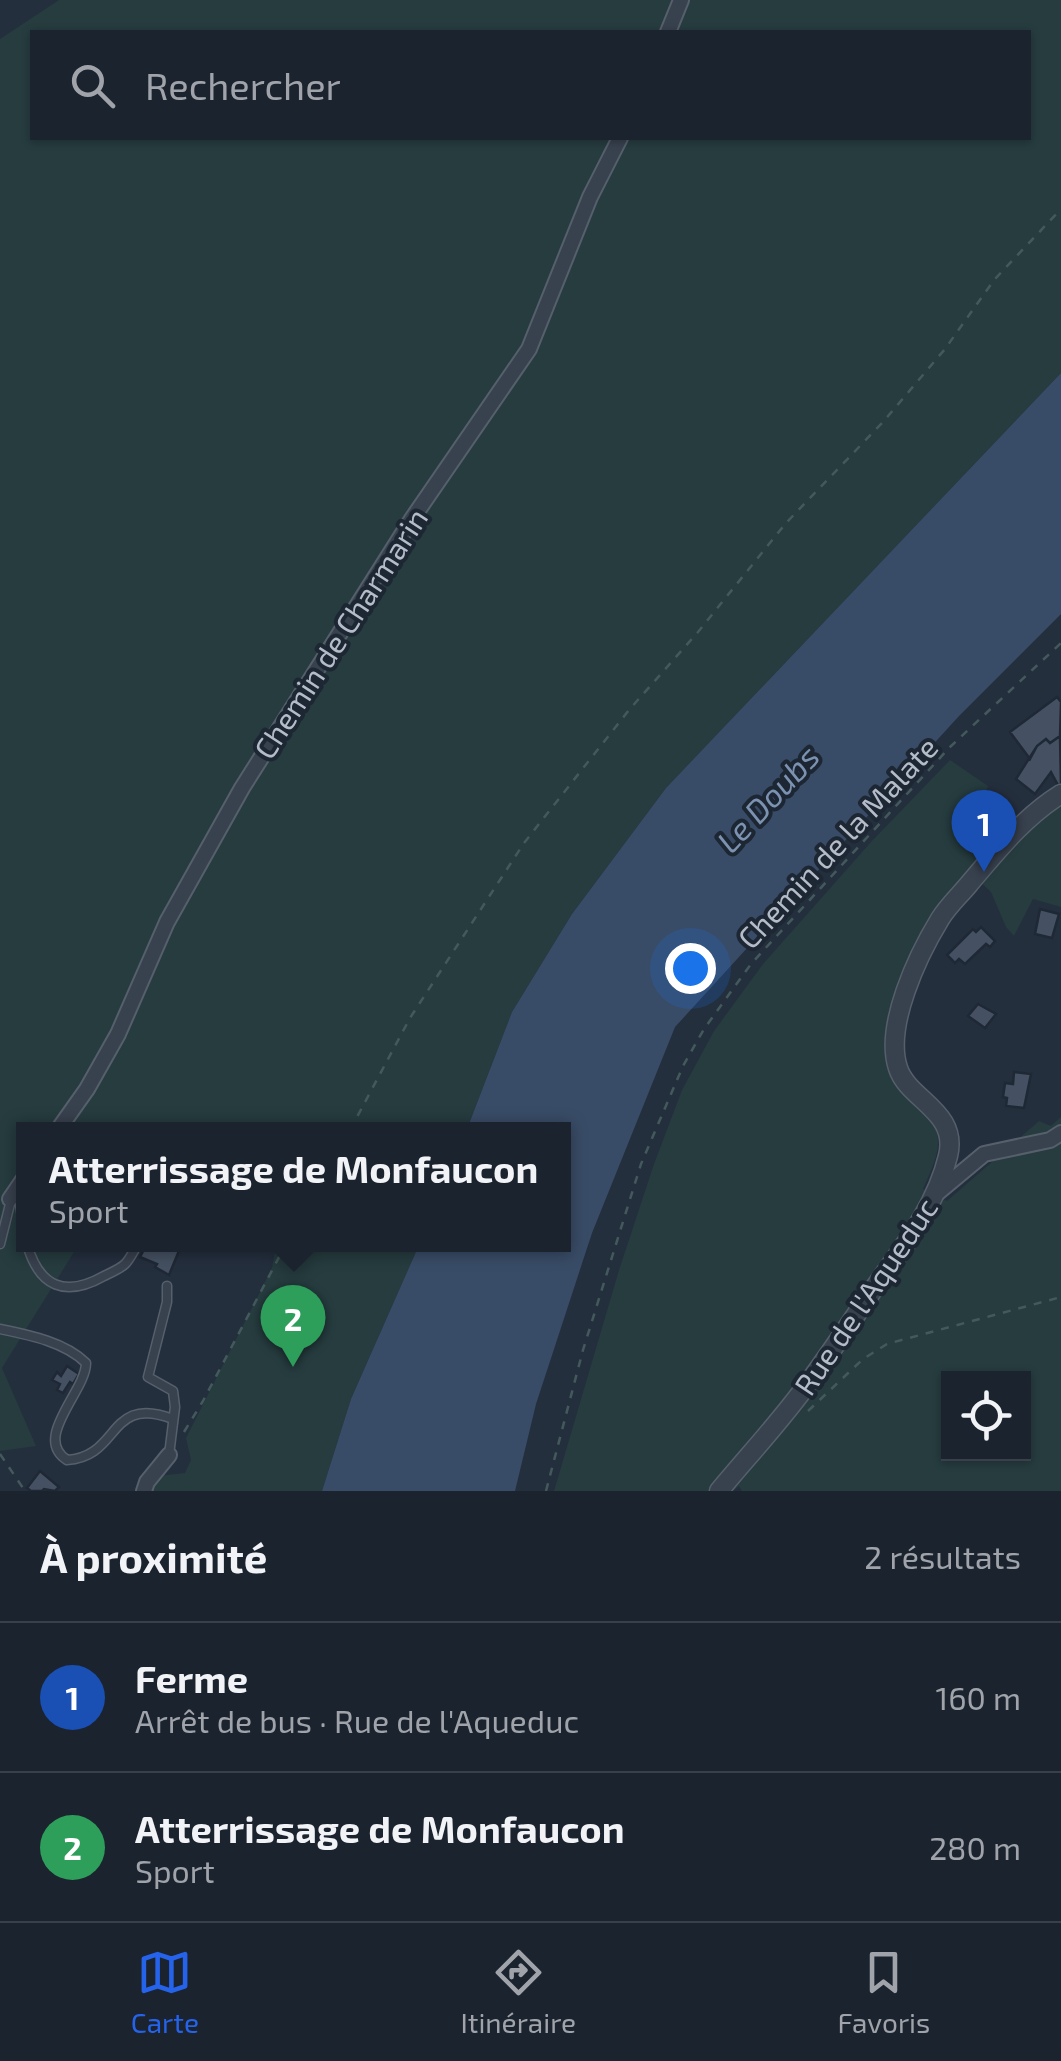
<!DOCTYPE html>
<html lang="fr">
<head>
<meta charset="utf-8">
<style>
  :root { --surface:#1b232e; --page:#242b36; --text:#f1f3f6; --muted:#a0a4aa; --line:#39404a; --accent:#2563eb }
  body { margin:0; font-family:"Exo 2",sans-serif; background:var(--page); color:var(--text) }
  .controls { position:absolute; right:30px; bottom:30px; display:grid; overflow:hidden; border-radius:0px; box-shadow:0 2px 8px #0004 }
  .controls button { width:90px; height:90px; display:grid; place-items:center; padding:0; border:0; border-bottom:2px solid var(--line); background:var(--surface); color:var(--text); font:50px sans-serif }
  .you { position:absolute; left:690px; top:968px; width:35px; height:35px; margin:-25px; border:8px solid #fff; border-radius:50%; background:#1a73e8; box-shadow:0 0 0 15px #1a73e833 }
  .badge { display:grid; place-items:center; width:65px; height:65px; border-radius:50%; background:var(--accent); color:#fff; font-size:32px; font-weight:700 }
  .pin { position:absolute; translate:-50% -82px; filter:drop-shadow(0 2px 5px #0008) }
  .pin::after { content:''; position:absolute; top:52px; width:35px; height:30px; background:inherit; clip-path:polygon(0 0,100% 0,50% 100%) }
  .popup { position:absolute; left:16px; top:1122px; width:555px; height:130px; box-sizing:border-box; display:grid; place-content:center; border-radius:0px; background:var(--surface); filter:drop-shadow(0 2px 8px #0005); font-size:32px; white-space:nowrap; color:var(--muted) }
  .popup b { font-size:38px; color:var(--text) }
  .popup::after { content:''; position:absolute; left:50%; top:100%; margin-left:-20px; border:20px solid transparent; border-top-color:var(--surface) }
  .list { margin:0; padding:0; list-style:none }
  h2 { display:flex; justify-content:space-between; align-items:center; height:130px; margin:0; padding:0 40px; font-size:42px }
  h2 small { font-size:32px; font-weight:400; color:var(--muted) }
  .list li { display:grid; grid-template-columns:65px 1fr auto; gap:30px; align-items:center; box-sizing:border-box; height:150px; padding:0 40px; border-top:2px solid var(--line) }
  .list b { display:block; font-size:38px; white-space:nowrap }
  .list p { margin:0; font-size:32px; white-space:nowrap; color:var(--muted) }
  .list em { font-size:32px; font-style:normal; color:var(--muted) }
  .icon { flex:none; width:55px; height:55px; fill:none; stroke:currentColor; stroke-width:2; stroke-linecap:round; stroke-linejoin:round }
  .map { position:relative; flex:none; width:1061px; height:1491px; overflow:hidden }
  .search { position:absolute; background:var(--surface); box-shadow:0 2px 8px #0004; left:30px; right:30px; top:30px; height:110px; display:flex; align-items:center; gap:25px; box-sizing:border-box; padding:0 35px; border-radius:0px; color:var(--muted); font-size:38px }
  .sheet { height:430px; background:var(--surface) }
  nav { display:flex; justify-content:space-around; align-items:center; box-sizing:border-box; height:140px; border-top:2px solid var(--line); background:var(--surface); font-size:28px; color:var(--muted) }
  nav a { display:grid; justify-items:center; gap:5px }
  nav .on { color:var(--accent) }
  .map>svg:first-child { display:block }
  .green { fill:#263c3f; fill-rule:evenodd }
  .water { fill:#394c67 }
  .building { fill:#455162; stroke:#1f2835; stroke-width:2.5 }
  .lines { fill:none; stroke-linecap:round; stroke-linejoin:round }
  .service-casing { stroke:#565f6c; stroke-width:11 }
  .minor-casing { stroke:#565f6c; stroke-width:18 }
  .tertiary-casing { stroke:#565f6c; stroke-width:21 }
  .path { stroke:#44595c; stroke-width:2.5; stroke-dasharray:8 8; stroke-linecap:butt }
  .service { stroke:#38414e; stroke-width:8 }
  .minor { stroke:#38414e; stroke-width:14 }
  .tertiary { stroke:#38414e; stroke-width:18 }
  .labels { text-anchor:middle; dominant-baseline:central; stroke-width:8; stroke-linejoin:round; paint-order:stroke }
  .street-label { font-size:30px; fill:#b4bcc9; stroke:#1d2633 }
  .water-label { font-size:32px; font-style:italic; fill:#7c92b1; stroke:#1d2633 }
</style>
</head>
<body>
<div class="map">
<svg width="1061" height="1491" viewBox="0 0 1061 1491">
  <rect width="100%" height="100%" fill="#242f3e"/>
  <!-- green -->
  <path class="green" d="M59 0H1061V373L666 788 572 914 512 1012 467 1129 23 1130V1244L82 1245 74 1252 2 1368 36 1446 0 1451V39ZM32 32H1028V138H32Z
    M950 760 988 786 976 826 995 853 1061 794V907L1033 899 1014 936 1006 927 991 892 972 874C928 927 899 963 888 1034 887 1044 883 1056 887 1064 892 1080 904 1089 915 1100 949 1133 940 1151 923 1189L947 1201 1039 1121 1051 1126 1061 1117V1491H742L739 1486 733 1491H554L619 1270 654 1164 682 1090 714 1031 763 964 871 842ZM948 1378H1024V1454H948Z
    M276 1245H419L351 1399 322 1491H144L158 1476 185 1473 191 1460 186 1438 272 1268Z"/>
  <!-- water -->
  <path class="water" d="M1061 373V614L959 716 675 1027 592 1233 536 1404 515 1491H322L351 1399 419 1245 563 1244V1130L467 1129 512 1012 572 914 666 788Z"/>
  <!-- building -->
  <path class="building" d="M1057 697 1061 702 1060 736 1050 743 1046 739 1037 746 1030 759 1010 732Z
    M1060 736 1061 786 1059 787 1051 772 1035 794 1016 779 1037 746 1046 739 1050 743Z
    M1040 909 1059 914 1052 938 1035 934Z
    M981 927 995 941 990 947 986 944 965 964 959 959 955 963 947 955 973 929 976 932Z
    M978 1004 996 1014 985 1028 968 1016Z
    M1014 1072 1031 1074 1024 1108 1006 1106 1007 1098 1003 1097 1005 1083 1013 1084Z
    M147 1244 181 1246 169 1275 155 1267 157 1264 140 1257Z
    M67 1366 79 1374 73 1384 70 1382 63 1393 57 1390 60 1384 52 1380 57 1372 61 1376Z
    M40 1471 59 1487 55 1491 44 1489 42 1491H31L27 1488Z"/>
  <g class="lines">
    <!-- service casing -->
    <g class="service-casing">
      <path id="service" d="M18 1189 23 1225
        M0 1244 12 1196
        M27 1244C39 1287 65 1298 104 1276 110 1273 120 1269 125 1264 130 1259 134 1250 138 1244
        M167 1286V1302L148 1377 173 1391 175 1407 169 1455
        M0 1329C29 1335 65 1342 86 1363 86 1391 32 1438 67 1460 121 1457 107 1394 173 1419"/>
    </g>
    <!-- minor casing -->
    <g class="minor-casing">
      <path id="minor" d="M668 32 681 0
        M58 1130 87 1089 118 1034 167 922 242 788 412 519 529 349 590 197 620 138
        M936 1194 984 1154 1050 1140 1061 1133
        M10 1199 23 1180
        M144 1491 147 1482 169 1455"/>
    </g>
    <!-- tertiary casing -->
    <g class="tertiary-casing">
      <path id="tertiary" d="M719 1491C748 1456 779 1423 806 1386 830 1354 852 1320 875 1287 904 1246 936 1206 948 1156 959 1111 908 1100 898 1068 884 1026 918 955 940 919 948 906 960 895 969 884 997 851 1024 817 1061 794"/>
    </g>
    <!-- path -->
    <path class="path" d="M350 1130 410 1018 524 843 629 710 698 632 786 523 883 422 945 349 994 280 1061 209
      M808 1411 863 1359 887 1344 1061 1297
      M184 1432 203 1401 286 1244
      M0 1454 25 1491
      M546 1491 583 1350 641 1164 683 1066 704 1029 751 964 950 747 1061 643"/>
    <!-- service -->
    <use href="#service" class="service"/>
    <!-- minor -->
    <use href="#minor" class="minor"/>
    <!-- tertiary -->
    <use href="#tertiary" class="tertiary"/>
  </g>
  <g class="labels">
    <!-- street labels -->
    <g class="street-label">
      <text transform="translate(340 633) rotate(-57)">Chemin de Charmarin</text>
      <text transform="translate(837 842) rotate(-47)">Chemin de la Malate</text>
      <text transform="translate(865 1296) rotate(-56)">Rue de l'Aqueduc</text>
    </g>
    <!-- water labels -->
    <g class="water-label">
      <text transform="translate(767 798) rotate(-47)">Le Doubs</text>
    </g>
  </g>
</svg>
<div class="controls">
<button><svg class="icon" aria-label="locate" viewBox="0 0 24 24"><circle cx="12" cy="12" r="6"/><path d="M12 2v4M12 18v4M2 12h4M18 12h4"/></svg></button>
</div>
<div class="you"></div>
<div class="pin badge" style="left:984px;top:872px;background:#1a4fb4">1</div>
<div class="pin badge" style="left:293px;top:1367px;background:#2e9e5b">2</div>
<div class="popup"><b>Atterrissage de Monfaucon</b>Sport</div>
<div class="search"><svg class="icon" aria-label="search" viewBox="0 0 24 24"><circle cx="10" cy="10" r="6"/><path d="M15 15l6 6"/></svg>Rechercher</div>
</div>
<section class="sheet">
<h2>À proximité<small>2 résultats</small></h2>
<ul class="list">
<li><span class="badge" style="background:#1a4fb4">1</span><div><b>Ferme</b><p>Arrêt de bus · Rue de l'Aqueduc</p></div><em>160 m</em></li>
<li><span class="badge" style="background:#2e9e5b">2</span><div><b>Atterrissage de Monfaucon</b><p>Sport</p></div><em>280 m</em></li>
</ul>
</section>
<nav>
<a class="on"><svg class="icon" aria-label="map" viewBox="0 0 24 24"><path d="M3 6l6-2 6 2 6-2v14l-6 2-6-2-6 2zM9 4v14M15 6v14"/></svg>Carte</a>
<a><svg class="icon" aria-label="directions" viewBox="0 0 24 24"><path d="M12 3l9 9-9 9-9-9zM9 14v-3h6M13 9l2 2-2 2"/></svg>Itinéraire</a>
<a><svg class="icon" aria-label="saved" viewBox="0 0 24 24"><path d="M7 4h10v16l-5-4-5 4z"/></svg>Favoris</a>
</nav>
</body>
</html>
